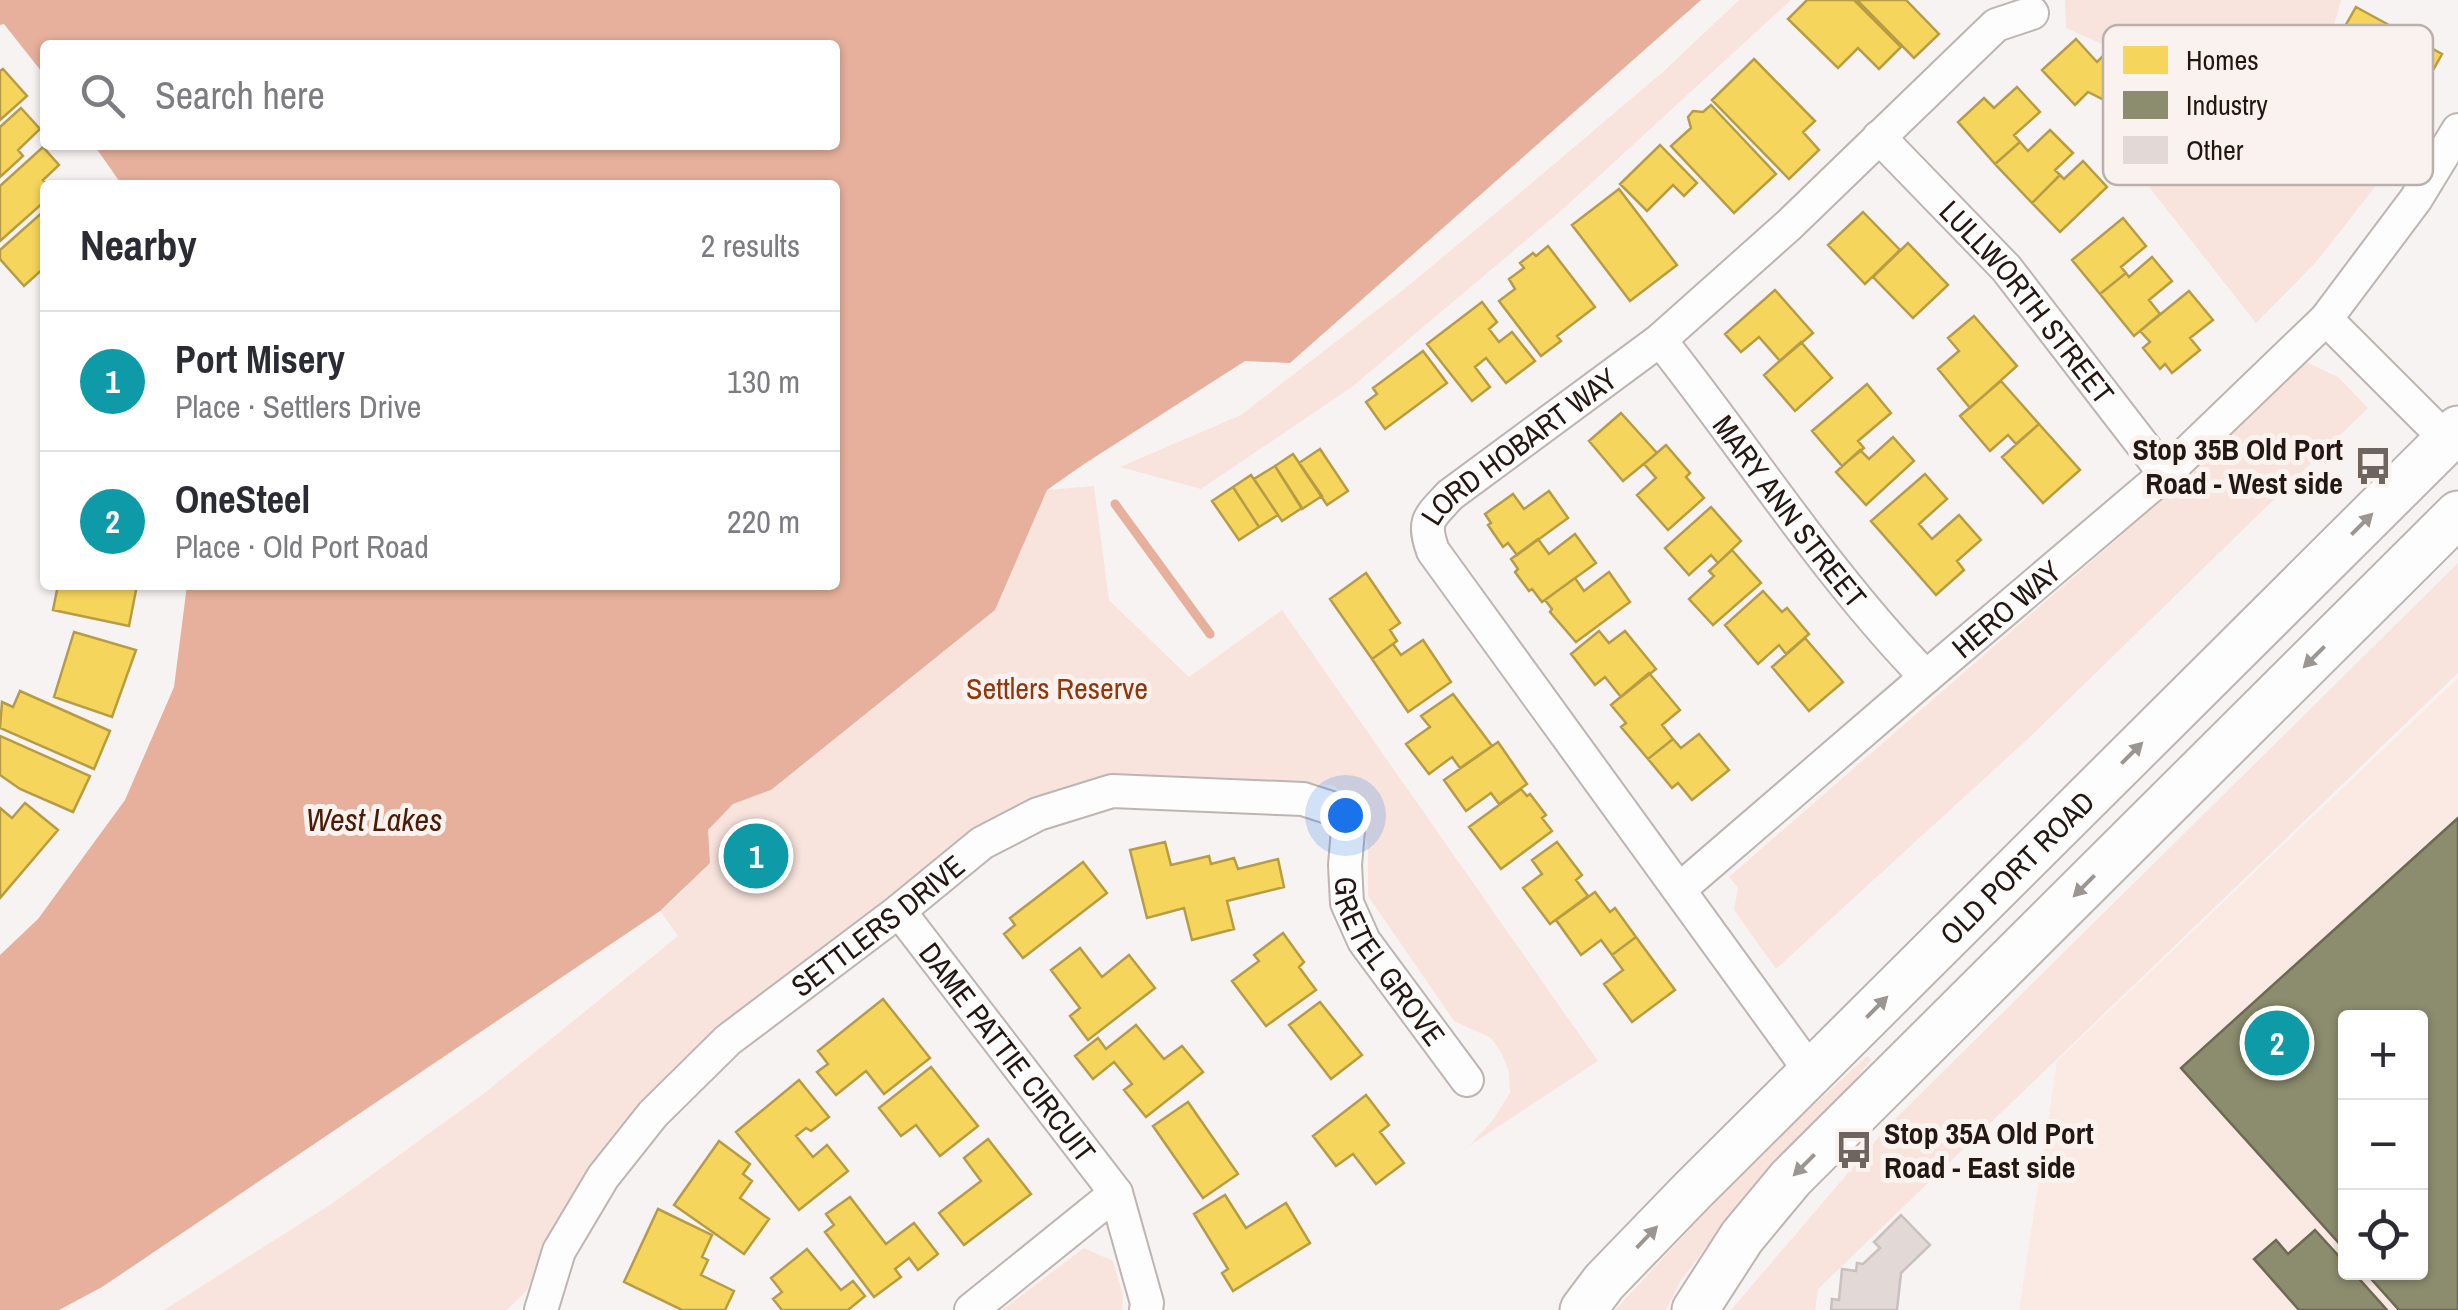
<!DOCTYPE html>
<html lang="en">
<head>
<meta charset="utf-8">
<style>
  :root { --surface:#fff; --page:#f2f2f3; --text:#2b2b33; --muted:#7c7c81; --line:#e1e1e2; --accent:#111827 }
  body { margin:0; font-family:"Archivo Narrow",sans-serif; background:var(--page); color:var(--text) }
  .controls { position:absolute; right:30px; bottom:30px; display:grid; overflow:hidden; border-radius:10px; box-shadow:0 2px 8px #0004 }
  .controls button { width:90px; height:90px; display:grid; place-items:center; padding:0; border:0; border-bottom:2px solid var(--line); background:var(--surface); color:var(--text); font:50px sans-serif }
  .you { position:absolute; left:1345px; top:815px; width:35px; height:35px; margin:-25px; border:8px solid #fff; border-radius:50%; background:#1a73e8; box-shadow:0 0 0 15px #1a73e833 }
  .badge { display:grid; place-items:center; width:65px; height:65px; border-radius:50%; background:var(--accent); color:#fff; font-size:32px; font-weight:700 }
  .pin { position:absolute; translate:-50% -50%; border:5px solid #fff; box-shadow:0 2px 10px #0006 }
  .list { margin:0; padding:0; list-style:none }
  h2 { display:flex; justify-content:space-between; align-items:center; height:130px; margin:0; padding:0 40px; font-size:42px }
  h2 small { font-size:32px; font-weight:400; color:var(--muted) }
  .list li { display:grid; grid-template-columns:65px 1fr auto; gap:30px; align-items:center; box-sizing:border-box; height:140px; padding:0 40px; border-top:2px solid var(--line) }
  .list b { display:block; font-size:38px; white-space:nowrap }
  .list p { margin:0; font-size:32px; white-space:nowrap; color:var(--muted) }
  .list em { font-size:32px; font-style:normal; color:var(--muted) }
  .icon { flex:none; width:55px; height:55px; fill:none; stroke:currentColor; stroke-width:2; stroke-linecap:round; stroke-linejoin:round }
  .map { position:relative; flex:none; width:2458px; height:1310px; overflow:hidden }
  .search { position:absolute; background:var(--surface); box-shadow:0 2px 8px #0004; left:40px; top:40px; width:800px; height:110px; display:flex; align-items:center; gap:25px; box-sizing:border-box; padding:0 35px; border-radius:10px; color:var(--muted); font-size:38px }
  .panel { position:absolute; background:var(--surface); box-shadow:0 2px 8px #0004; left:40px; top:180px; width:800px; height:410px; border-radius:10px }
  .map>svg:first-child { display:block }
  .built { fill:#fbeae4; fill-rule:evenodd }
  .green { fill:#f8e4dd }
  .water { fill:#e6b09c }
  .homes { fill:#f6d55c; stroke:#b79c46; stroke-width:2.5 }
  .industry { fill:#8c8c6e; stroke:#6d6952; stroke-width:2.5 }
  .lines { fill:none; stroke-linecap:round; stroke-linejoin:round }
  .stream { stroke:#e6b09c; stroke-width:9 }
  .building { fill:#e2d9d6; stroke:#c9c1be; stroke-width:2.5 }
  .street-casing { stroke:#bdb5b2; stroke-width:36 }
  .secondary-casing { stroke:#bdb5b2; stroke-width:49 }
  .street { stroke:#fefdfd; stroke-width:32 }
  .secondary { stroke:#fefdfd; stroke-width:45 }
  .oneway { fill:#9c9693 }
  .labels { text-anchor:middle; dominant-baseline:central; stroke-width:10; stroke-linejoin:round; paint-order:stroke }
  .street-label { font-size:30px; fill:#241712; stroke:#faf2ef }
  .poi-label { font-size:30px; font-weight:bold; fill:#241712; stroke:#faf2ef; text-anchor:end }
  .park-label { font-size:30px; fill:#8f370d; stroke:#faf2ef }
  .water-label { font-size:32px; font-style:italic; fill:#4a1b07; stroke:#faf2ef }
  .key { fill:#faf2ef; stroke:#bab0ad; stroke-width:2.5 }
  .key-label { font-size:28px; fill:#241712 }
</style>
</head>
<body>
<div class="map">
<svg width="2458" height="1310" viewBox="0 0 2458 1310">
  <rect width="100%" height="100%" fill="#f7f3f2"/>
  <!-- built -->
  <path class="built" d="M2458 678V1310H2019L2057 1061ZM2346 1018H2420V1272H2346Z"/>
  <!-- green -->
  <path class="green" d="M1739 0H1791L1562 210 1352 387 1201 489 1120 467 1241 415 1403 290 1520 193 1664 71Z
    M2065 0H2341L2325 59 2423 112 2382 178 2317 261 2256 323 2131 164 2189 82 2066 28Z
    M2306 362 2338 377 2368 408 2031 736 1776 969 1734 910 1738 888 1729 877 2193 473Z
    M1094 486 1109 600 1189 677 1282 610 1598 1061 1469 1146 1492 1121 1510 1093 1509 1072 1502 1054 1491 1038 1454 1021 1368 896V852L1363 809 1333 785 1129 778 1074 786 989 822 684 1061 609 1142 553 1225 527 1290 507 1310H164L330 1205 482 1095 678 936 660 911 686 888 708 830 733 804 771 790 995 610 1047 490Z
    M2458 563V673L1818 1289 1815 1310H1731L1889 1125Z
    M1867 1056 1871 1060 1829 1111 1752 1188 1681 1280 1666 1310H1615L1748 1166Z
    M1084 1248 1113 1261 1123 1295 1122 1310H1002Z"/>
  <!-- water -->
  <path class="water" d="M0 0H1701L1290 363 1245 361 1084 464 1047 490 995 610 771 790 733 804 708 830 710 863 660 911 102 1287 59 1310H0V955L38 919 125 800 174 687 187 585H835V185H122L94 145H835V45H45V76L4 24 0 25Z"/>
  <!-- homes -->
  <path class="homes" d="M1807 0H1854L1901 47 1879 69 1858 48 1838 68 1788 19Z
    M1857 0H1906L1939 34 1914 58Z
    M2356 7 2442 54 2421 92 2368 63 2361 76 2327 58Z
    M2076 39 2097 62 2104 55 2160 82 2142 119 2088 92 2075 105 2042 70Z
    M1754 59 1815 121 1803 132 1819 150 1789 179 1712 100Z
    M3 69 27 96 0 120V71Z
    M2017 87 2040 112 2014 135 2020 142 1995 164 1958 122 1984 98 1994 108Z
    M1711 105 1776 174 1734 213 1671 146 1691 128 1688 117 1693 111 1703 112Z
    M21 108 40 129 18 150 23 156 0 177V127Z
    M2050 130 2073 153 2055 170 2060 175 2032 203 1995 164 2020 142 2028 151Z
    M1660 145 1697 183 1684 196 1673 185 1647 211 1620 184Z
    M43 147 59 165 43 180 48 185H45V201L0 241V186Z
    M2083 161 2107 187 2060 232 2032 203 2060 175 2064 179Z
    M1619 189 1677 265 1630 301 1572 225Z
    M45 210V267L24 286 0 259V250Z
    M1863 212 1900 250 1865 284 1828 245Z
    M2123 218 2146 246 2121 267 2126 273 2100 294 2072 260Z
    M1908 243 1948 285 1913 318 1873 277Z
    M1548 246 1595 307 1557 336 1561 341 1541 356 1499 301 1515 289 1509 279 1524 268 1520 263 1533 253 1536 256Z
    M2152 257 2172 281 2149 300 2160 314 2134 336 2100 294 2126 273 2129 277Z
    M1775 290 1813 333 1780 361 1759 337 1741 352 1725 334Z
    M2189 291 2213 320 2190 338 2200 350 2172 373 2165 364 2160 369 2143 348 2150 342 2140 331Z
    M1482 302 1497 322 1489 329 1499 342 1512 332 1535 361 1506 383 1486 358 1475 367 1490 387 1472 401 1427 344Z
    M1974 316 2017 366 1970 408 1938 369 1959 351 1948 338Z
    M1801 342 1832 378 1795 411 1764 375Z
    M1423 351 1447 383 1385 429 1366 402 1377 394 1373 388Z
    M2001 381 2039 424 2016 444 2008 435 1990 451 1960 416Z
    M1867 384 1891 413 1858 441 1864 448 1842 466 1812 431Z
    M1621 413 1657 453 1623 481 1589 441Z
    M2039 424 2080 470 2043 503 2002 457Z
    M1893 437 1914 461 1866 505 1836 472 1860 450 1869 459Z
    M1666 445 1690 473 1686 477 1704 498 1668 530 1637 495 1656 478 1644 464Z
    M1320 449 1348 491 1327 505 1299 463Z
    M1293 454 1322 496 1302 509 1275 466Z
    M1275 466 1302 508 1282 521 1254 479Z
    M1925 474 1947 499 1919 524 1932 539 1959 515 1981 540 1957 561 1964 570 1936 595 1871 521Z
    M1251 475 1278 515 1259 527 1233 487Z
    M1233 487 1259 527 1239 540 1212 501Z
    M1549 491 1568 518 1517 555 1508 543 1503 547 1488 525 1491 523 1485 514 1513 494 1524 509Z
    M1711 507 1741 541 1718 563 1711 555 1689 575 1665 548Z
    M1575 534 1596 563 1542 602 1532 589 1529 591 1515 572 1518 569 1511 559 1538 539 1549 554Z
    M1732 550 1761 583 1713 625 1689 599 1714 576 1709 571Z
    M1609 572 1630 602 1576 642 1550 612 1552 609 1545 600 1575 578 1584 591Z
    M1366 573 1400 623 1390 630 1397 641 1372 659 1330 599Z
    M58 585H137L129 626 53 610Z
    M1763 591 1782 612 1787 608 1809 634 1786 654 1779 645 1758 664 1725 625Z
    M1599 631 1609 643 1625 631 1656 669 1621 697 1605 677 1595 685 1571 654Z
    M74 632 136 650 112 717 54 697Z
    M1805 638 1843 682 1809 711 1772 667Z
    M1423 640 1451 682 1408 712 1372 659 1393 644 1401 655Z
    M1649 673 1680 710 1662 725 1673 739 1648 759 1621 727 1626 723 1611 705Z
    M20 691 110 731 94 769 0 728 2 702 13 707Z
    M1453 694 1492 746 1460 768 1452 757 1429 774 1406 744 1430 727 1421 716Z
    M1699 734 1729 770 1692 800 1678 783 1672 788 1648 759 1673 739 1681 748Z
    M0 736 90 776 73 812 20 789 0 775Z
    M1498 742 1527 784 1499 804 1491 793 1466 811 1444 780Z
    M1521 789 1527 796 1530 794 1546 815 1542 818 1552 831 1501 869 1469 827Z
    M25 803 58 830 0 898V808L12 818Z
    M1165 842 1171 865 1209 856 1211 864 1234 858 1238 869 1278 859 1284 887 1227 901 1234 929 1192 940 1184 908 1147 918 1130 850Z
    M1557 842 1582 875 1576 880 1588 896 1550 924 1523 888 1542 874 1532 860Z
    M1083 862 1107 893 1023 958 1004 934 1015 925 1010 918Z
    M1595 892 1610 912 1615 908 1636 937 1612 955 1601 940 1581 955 1556 920Z
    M1283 933 1304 962 1299 967 1316 990 1266 1026 1232 981 1259 961 1254 955Z
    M1636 937 1675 990 1632 1022 1604 984 1623 970 1612 955Z
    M1080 948 1102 977 1129 955 1155 988 1088 1040 1070 1016 1080 1008 1051 970Z
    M883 999 930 1058 884 1094 866 1071 836 1095 817 1072 828 1064 818 1051Z
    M1320 1002 1362 1055 1331 1079 1289 1025Z
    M1136 1025 1164 1059 1182 1046 1203 1072 1146 1117 1124 1090 1132 1084 1114 1062 1093 1079 1075 1056 1098 1038 1106 1049Z
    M931 1067 978 1126 940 1156 916 1125 901 1136 879 1108Z
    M799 1080 829 1117 811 1131 806 1128 796 1136 813 1157 827 1145 848 1171 799 1210 736 1132Z
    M1366 1095 1389 1125 1380 1132 1404 1163 1376 1184 1353 1154 1336 1166 1313 1136Z
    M1188 1102 1238 1174 1203 1198 1153 1126Z
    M988 1139 1031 1194 964 1245 939 1213 981 1181 964 1158Z
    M719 1141 750 1164 743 1174 752 1181 740 1198 769 1219 744 1254 674 1205Z
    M1225 1195 1246 1228 1286 1203 1310 1243 1233 1291 1222 1273 1228 1269 1194 1214Z
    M850 1197 886 1244 914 1223 938 1254 918 1270 909 1258 895 1269 901 1277 874 1297 825 1232 834 1225 826 1214Z
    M658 1209 712 1235 702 1257 708 1260 701 1275 734 1291 725 1310H682L624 1282Z
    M807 1249 841 1290 853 1281 865 1296 848 1310H782L773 1299 782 1292 771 1278Z"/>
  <!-- industry -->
  <path class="industry" d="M2458 818V1310H2399L2365 1272H2420V1018H2346V1251L2181 1068Z
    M2315 1230 2346 1264V1272H2353L2387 1310H2299L2254 1259 2276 1240 2288 1254Z"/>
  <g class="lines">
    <!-- stream -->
    <path class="stream" d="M1115 504 1210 634"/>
  </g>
  <!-- building -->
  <path class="building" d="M1901 1215 1930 1245 1901 1273 1897 1310H1831L1832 1299 1839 1300 1842 1269 1856 1271 1857 1263 1863 1264 1880 1248 1874 1242Z"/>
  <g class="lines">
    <!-- street casing -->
    <g class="street-casing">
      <g id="street">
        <path id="s1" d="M1879 137 2006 268 2165 474"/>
        <path d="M2326 319 2447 440"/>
        <path id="s2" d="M1660 340C1749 452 1826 574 1926 677"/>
        <path id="s3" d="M1680 889 1926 677 2165 474 2326 319 2416 199 2458 130"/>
        <path id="s4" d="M899 911 1116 1193 1147 1303 1146 1310"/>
        <path id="s5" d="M1811 1072 1433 551C1422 520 1429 518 1450 495L1660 340 1789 225 1996 25 2032 13"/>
        <path id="s6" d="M541 1310 559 1251 603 1177 653 1114 728 1040 899 911 982 843 1038 814 1112 791 1303 799 1331 808 1342 818 1348 830 1345 865 1347 903 1364 941 1467 1080"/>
        <path d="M971 1310 1116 1193"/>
      </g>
    </g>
    <!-- secondary casing -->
    <g class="secondary-casing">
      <g id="secondary">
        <path id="s7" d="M1583 1310 1604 1282 1693 1190 2458 429"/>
        <path d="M1695 1310 1742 1237 1791 1178 2458 514"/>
      </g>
    </g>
    <!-- street -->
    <use href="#street" class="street"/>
    <!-- secondary -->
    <use href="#secondary" class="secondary"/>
  </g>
  <!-- one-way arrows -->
  <defs><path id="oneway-solid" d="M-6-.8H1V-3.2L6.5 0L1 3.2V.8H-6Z" transform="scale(2.5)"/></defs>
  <g class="oneway">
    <use href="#oneway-solid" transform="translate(2362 524) rotate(-45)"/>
    <use href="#oneway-solid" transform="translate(2314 657) rotate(135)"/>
    <use href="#oneway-solid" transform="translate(2132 753) rotate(-45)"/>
    <use href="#oneway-solid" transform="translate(2084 886) rotate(135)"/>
    <use href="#oneway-solid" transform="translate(1877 1007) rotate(-45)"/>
    <use href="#oneway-solid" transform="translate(1804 1165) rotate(135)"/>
    <use href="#oneway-solid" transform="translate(1647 1237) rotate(-46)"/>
  </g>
  <!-- icons -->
  <defs>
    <g id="bus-bare" transform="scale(3)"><path d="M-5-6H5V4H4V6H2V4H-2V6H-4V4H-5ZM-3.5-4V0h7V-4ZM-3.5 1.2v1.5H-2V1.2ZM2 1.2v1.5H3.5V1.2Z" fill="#6e6460" stroke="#faf2ef" stroke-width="2.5" paint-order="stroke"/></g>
  </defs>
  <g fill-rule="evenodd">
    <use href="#bus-bare" x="2373" y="466"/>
    <use href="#bus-bare" x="1854" y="1150"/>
  </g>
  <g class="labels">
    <!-- street labels -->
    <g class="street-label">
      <text stroke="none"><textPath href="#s1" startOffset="222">LULLWORTH STREET</textPath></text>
      <text stroke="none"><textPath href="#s5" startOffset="792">LORD HOBART WAY</textPath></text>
      <text stroke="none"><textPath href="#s2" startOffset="215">MARY ANN STREET</textPath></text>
      <text stroke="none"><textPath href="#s3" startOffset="430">HERO WAY</textPath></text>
      <text stroke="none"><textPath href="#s7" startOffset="620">OLD PORT ROAD</textPath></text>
      <text stroke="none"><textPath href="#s6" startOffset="522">SETTLERS DRIVE</textPath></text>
      <text stroke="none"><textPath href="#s6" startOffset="1188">GRETEL GROVE</textPath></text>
      <text stroke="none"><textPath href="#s4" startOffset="178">DAME PATTIE CIRCUIT</textPath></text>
    </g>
    <!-- poi labels -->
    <g class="poi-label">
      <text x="2343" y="449">Stop 35B Old Port<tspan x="2343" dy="34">Road - West side</tspan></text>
      <text x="1884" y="1133" text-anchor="start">Stop 35A Old Port<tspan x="1884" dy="34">Road - East side</tspan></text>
    </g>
    <!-- park labels -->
    <g class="park-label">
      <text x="1057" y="688">Settlers Reserve</text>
    </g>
    <!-- water labels -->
    <g class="water-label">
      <text x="374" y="819">West Lakes</text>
    </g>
  </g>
  <!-- legend -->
  <rect x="2103" y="25" width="330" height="160" rx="15" class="key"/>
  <rect x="2123" y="46" width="45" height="28" fill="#f6d55c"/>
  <rect x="2123" y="91" width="45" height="28" fill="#8c8c6e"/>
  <rect x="2123" y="136" width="45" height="28" fill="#e2d9d6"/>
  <g class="key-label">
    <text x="2186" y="70">Homes</text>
    <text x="2186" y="115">Industry</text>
    <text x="2186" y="160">Other</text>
  </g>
</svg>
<div class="controls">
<button>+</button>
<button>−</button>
<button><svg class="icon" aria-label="locate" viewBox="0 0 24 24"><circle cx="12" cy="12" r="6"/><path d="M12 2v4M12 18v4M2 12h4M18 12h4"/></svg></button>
</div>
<div class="you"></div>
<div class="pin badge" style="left:756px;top:856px;background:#0f9aa8">1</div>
<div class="pin badge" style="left:2277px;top:1043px;background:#0f9aa8">2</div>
<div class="search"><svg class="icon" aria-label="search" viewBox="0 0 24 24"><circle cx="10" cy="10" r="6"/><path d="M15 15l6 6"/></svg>Search here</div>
<section class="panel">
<h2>Nearby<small>2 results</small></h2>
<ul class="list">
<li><span class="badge" style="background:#0f9aa8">1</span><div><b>Port Misery</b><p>Place · Settlers Drive</p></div><em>130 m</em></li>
<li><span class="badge" style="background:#0f9aa8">2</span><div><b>OneSteel</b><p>Place · Old Port Road</p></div><em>220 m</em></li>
</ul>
</section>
</div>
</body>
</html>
